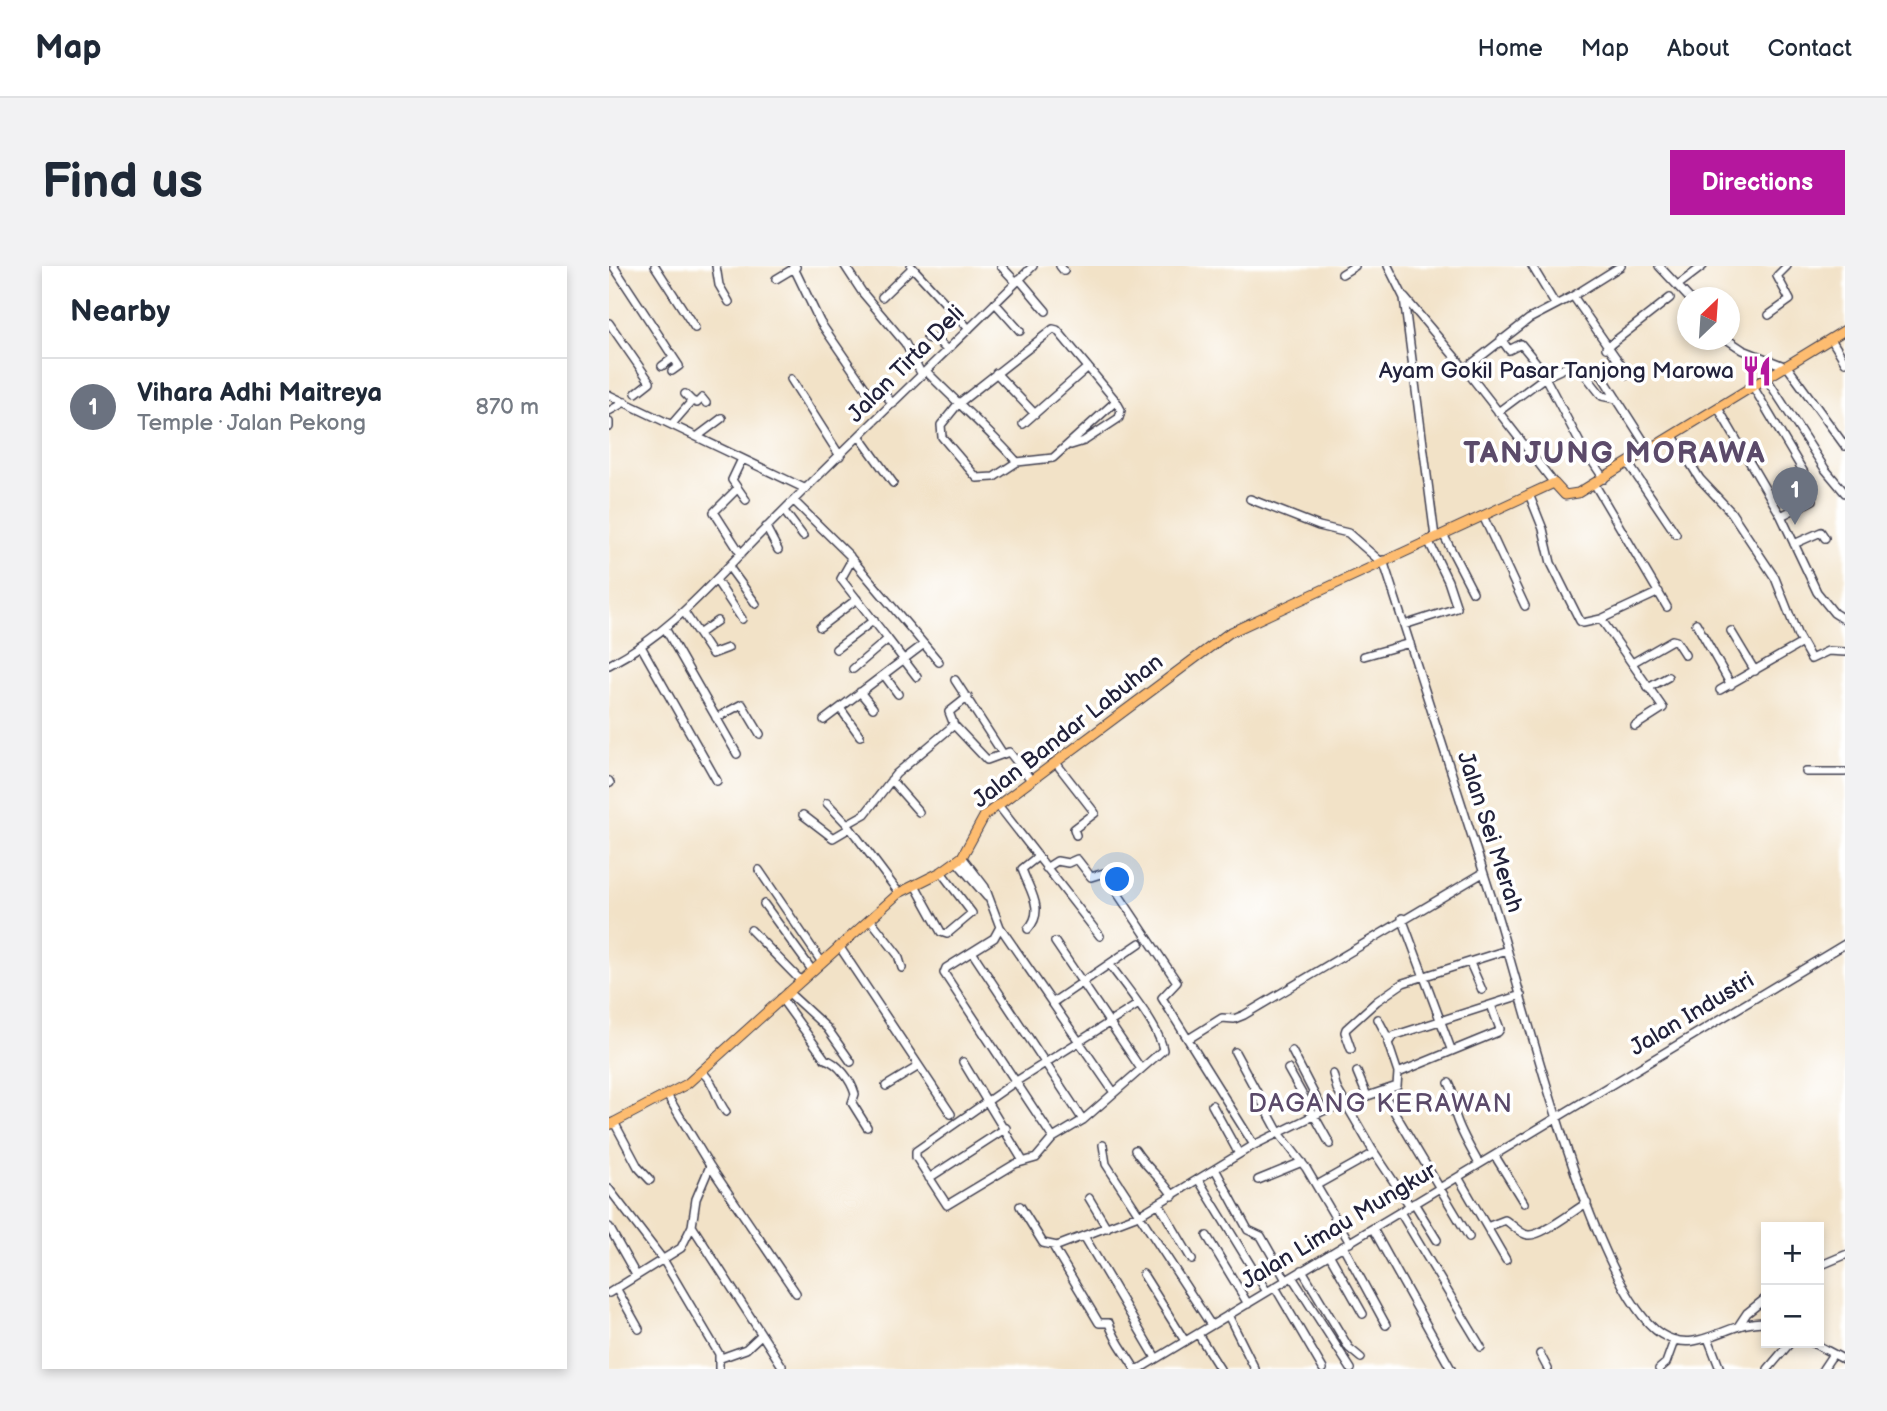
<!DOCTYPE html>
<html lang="en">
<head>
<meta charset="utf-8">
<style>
  :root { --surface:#fff; --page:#f2f2f3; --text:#1f2937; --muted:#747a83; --line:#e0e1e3; --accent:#b5179e }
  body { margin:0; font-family:"Balsamiq Sans",sans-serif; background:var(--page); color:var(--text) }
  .controls { position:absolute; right:21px; bottom:21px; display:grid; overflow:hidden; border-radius:0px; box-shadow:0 4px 10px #0003 }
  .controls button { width:63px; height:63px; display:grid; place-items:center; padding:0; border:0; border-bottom:2px solid var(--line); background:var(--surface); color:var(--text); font:35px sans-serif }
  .compass { position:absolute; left:1068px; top:21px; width:63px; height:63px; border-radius:50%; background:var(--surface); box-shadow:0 4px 10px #0003; rotate:25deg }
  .you { position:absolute; left:509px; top:614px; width:24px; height:24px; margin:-18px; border:5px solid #fff; border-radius:50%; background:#1a73e8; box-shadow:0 0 0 10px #1a73e833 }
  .badge { display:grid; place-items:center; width:46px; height:46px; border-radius:50%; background:var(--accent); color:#fff; font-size:23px; font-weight:700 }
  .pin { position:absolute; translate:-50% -58px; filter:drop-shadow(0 2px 4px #0008) }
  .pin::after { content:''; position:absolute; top:37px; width:24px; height:21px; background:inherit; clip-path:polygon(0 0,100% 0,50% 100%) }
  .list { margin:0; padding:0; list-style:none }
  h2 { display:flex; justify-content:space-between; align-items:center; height:91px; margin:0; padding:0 28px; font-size:30px }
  h2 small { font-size:23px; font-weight:400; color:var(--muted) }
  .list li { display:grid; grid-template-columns:46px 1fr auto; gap:21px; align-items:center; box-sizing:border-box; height:98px; padding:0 28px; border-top:2px solid var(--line) }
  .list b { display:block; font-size:26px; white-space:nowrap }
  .list p { margin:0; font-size:23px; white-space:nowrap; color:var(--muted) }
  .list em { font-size:23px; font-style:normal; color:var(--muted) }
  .map { position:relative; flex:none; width:1236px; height:1103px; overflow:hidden; border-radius:0px }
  header { display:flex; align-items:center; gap:42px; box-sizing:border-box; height:98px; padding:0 35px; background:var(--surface); border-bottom:2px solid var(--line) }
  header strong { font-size:33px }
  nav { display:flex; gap:38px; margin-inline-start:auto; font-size:24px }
  .intro { display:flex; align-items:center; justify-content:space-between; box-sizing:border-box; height:168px; padding:0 42px }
  h1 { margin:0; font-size:49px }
  .button { padding:18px 32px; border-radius:0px; background:var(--accent); color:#fff; font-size:24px; font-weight:700 }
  main { display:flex; gap:42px; padding:0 42px }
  aside { flex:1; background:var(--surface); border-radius:0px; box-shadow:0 4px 10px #0003 }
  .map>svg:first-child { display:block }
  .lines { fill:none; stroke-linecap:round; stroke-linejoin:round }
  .minor-casing { stroke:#413f50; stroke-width:10 }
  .major-casing { stroke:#413f50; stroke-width:11 }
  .minor { stroke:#fff; stroke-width:7 }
  .major { stroke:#fdbc6f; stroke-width:9 }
  .labels { text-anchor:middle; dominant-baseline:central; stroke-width:7; stroke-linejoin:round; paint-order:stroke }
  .street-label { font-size:23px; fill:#22223b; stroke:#fff }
  .poi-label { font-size:23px; fill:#22223b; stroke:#fff; text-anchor:end }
  .quarter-label { font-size:26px; letter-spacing:2px; fill:#5b4a6a; stroke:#fff }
  .district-label { font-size:30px; font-weight:bold; letter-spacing:2px; fill:#5b4a6a; stroke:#fff }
</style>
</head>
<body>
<header>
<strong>Map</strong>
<nav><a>Home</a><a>Map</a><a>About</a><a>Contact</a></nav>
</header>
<div class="intro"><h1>Find us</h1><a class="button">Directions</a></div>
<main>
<aside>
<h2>Nearby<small></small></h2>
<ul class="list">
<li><span class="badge" style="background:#6b7280">1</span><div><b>Vihara Adhi Maitreya</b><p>Temple · Jalan Pekong</p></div><em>870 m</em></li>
</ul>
</aside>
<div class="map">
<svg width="1236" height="1103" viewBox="0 0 1236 1103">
  <rect width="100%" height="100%" fill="#fff"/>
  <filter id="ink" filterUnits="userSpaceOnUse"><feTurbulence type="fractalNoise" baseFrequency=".0143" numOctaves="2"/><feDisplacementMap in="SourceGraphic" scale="14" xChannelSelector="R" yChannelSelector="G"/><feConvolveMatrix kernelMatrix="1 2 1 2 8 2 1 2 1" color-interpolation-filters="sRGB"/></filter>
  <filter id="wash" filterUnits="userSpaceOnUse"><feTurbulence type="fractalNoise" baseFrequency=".00686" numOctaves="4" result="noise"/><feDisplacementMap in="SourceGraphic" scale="28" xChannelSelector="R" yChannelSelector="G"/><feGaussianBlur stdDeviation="1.57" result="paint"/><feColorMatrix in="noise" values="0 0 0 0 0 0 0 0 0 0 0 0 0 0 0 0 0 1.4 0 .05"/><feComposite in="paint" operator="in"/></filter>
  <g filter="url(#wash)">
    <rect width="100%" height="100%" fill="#f2e2c7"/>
  </g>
  <g filter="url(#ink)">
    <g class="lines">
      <!-- minor casing -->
      <g class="minor-casing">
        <path id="minor" d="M46 0 86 62
          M107 0 110 19 120 36
          M184 0 211 56 259 126H274L284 138
          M236 0 253 26 296 77 313 109
          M302 0 360 63
          M392 0 407 16
          M451 0 455 5
          M779 0 795 32 826 271
          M923 0 946 38
          M1050 0 1080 32
          M5 1 70 100 63 105
          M733 8 746 0
          M167 13 187 1
          M410 13 437 45
          M1069 19 1094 0
          M964 30 1019 109
          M273 31 303 2
          M796 32 856 103 945 217
          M386 37 411 65
          M1160 49 1181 34 1168 10 1178 0
          M0 57 41 116 27 127
          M318 72 328 74 338 84
          M892 73 900 84 912 78 930 100 971 177 995 213
          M1222 73 1236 96
          M1119 74 1134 84 1175 100
          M997 82 1061 32
          M986 99 1041 185
          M1177 99 1236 180
          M53 100 64 92
          M856 103 920 53 964 30 1012 0
          M317 105C347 136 380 164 408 196L444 192 507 135 448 64 444 63 349 138 332 159 333 171 368 212 385 211 408 196
          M387 107 426 148
          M1156 110 1216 203 1236 227
          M182 113 231 190
          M1143 119 1203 220 1204 234 1172 250
          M0 129 197 223
          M83 135 88 137 93 132 97 137
          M1109 142 1172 250 1208 326 1225 347 1236 354
          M0 145 16 136
          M889 146 936 111 962 99 970 101 993 130 1008 133
          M0 156V161
          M63 158 83 135 76 128
          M414 158 479 101
          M89 170 113 152
          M1064 170 1091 213 1122 246 1166 312 1189 370 1202 393 1219 385 1236 386
          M251 171 284 217
          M462 179 475 175 510 152 512 144 507 135
          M133 193 123 214 137 234
          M1019 197 1067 268
          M986 219 1058 341
          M128 223 105 246 132 288
          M920 228 934 263 942 297 971 355 974 357 992 353
          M641 233 710 260 739 267 771 295
          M185 235 241 290V297L232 313 279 373 244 403
          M175 245 194 270
          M874 250 916 340
          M157 261 169 284
          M834 268 864 326
          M1185 278 1212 266 1216 272
          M242 292 330 396
          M774 294C811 410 849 526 886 642 913 727 984 1024 1052 1068 1088 1091 1119 1054 1157 1056
          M120 301 147 338
          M107 314 133 353
          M75 346 103 388 119 382
          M1087 357 1122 419
          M795 359 848 342 839 315 819 274
          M211 361 248 333
          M57 364 128 488
          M1122 365 1146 405
          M91 367 108 355
          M279 373 308 411
          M33 382 108 515
          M227 383 265 354
          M755 390 801 377
          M1023 397 1063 374 1067 375 1076 389
          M0 399C67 364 106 312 159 260 246 172 336 87 424 0
          M275 409 289 428
          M346 414 394 488
          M1039 422 1059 411
          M1111 424 1193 377
          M251 426 264 442
          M231 442 251 470
          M107 452 133 438 151 468
          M215 454 315 378
          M345 459 340 446 359 431
          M1026 460 1054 442 992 353 1050 326
          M447 497 486 547 465 563 467 569
          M1197 506H1236
          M282 514 310 546
          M0 515 1 517
          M218 537 238 558
          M389 539 491 670
          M194 549 224 572 241 562
          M353 591 376 621 391 661 385 672 337 702 335 707 444 872
          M347 595 378 631
          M437 602 448 595 459 597 468 593 482 611 495 607 568 716 553 732 645 879
          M150 604 212 695
          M306 619 332 666 338 668 363 647 332 606
          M290 627 238 558 256 548 287 508 345 459 378 494 400 486 423 515
          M155 638 203 704
          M793 652 842 783
          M261 653 289 689 293 702
          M391 661 504 825
          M419 663C437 644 420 624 413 603L428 591
          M142 664 191 714
          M446 676 532 803
          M230 680 342 848
          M363 686 474 854
          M861 697 873 724
          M501 699C516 720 550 760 554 784L474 854 444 872 427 892 406 898 338 939 307 891V885L406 816 528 739
          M179 726 218 762 242 796
          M172 732 216 793C229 797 242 814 246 828L243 837 258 861
          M443 737 531 677
          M769 753 780 774
          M581 772 613 752 625 753 635 749 874 607
          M742 783 736 766 737 763 768 735 794 717 898 684
          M683 785 714 845
          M626 786 670 867 697 902 741 977
          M354 796 414 895
          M679 803 721 878
          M92 805C108 819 105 830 117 846
          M748 806 758 830
          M789 807 889 766 891 763 882 739
          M724 808 728 823 763 883 801 940
          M840 817C847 829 842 838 847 851 852 867 862 883 870 898
          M277 820 310 800
          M774 827 860 971
          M58 829 101 900 187 1027
          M603 839 630 888
          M5 856 29 901 41 914
          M494 879 497 898 602 1059
          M526 884C538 903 553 912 564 930
          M886 890 915 937
          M606 903 639 964 652 970 677 1014
          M849 911 897 994
          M320 912 397 862
          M589 913 658 1026
          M649 914 693 896
          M708 919 765 887
          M0 923 55 995 110 1088V1103
          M480 932 498 962
          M805 937 828 974
          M550 938 583 994
          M411 940 434 977 448 980 532 948 645 879 714 845 788 820 789 807 779 777 784 770 912 729
          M791 946 872 1081
          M83 960 173 1100
          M0 961 27 1009
          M878 961 896 954C903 958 911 968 919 969 932 971 965 944 978 937
          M764 963 842 1103
          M475 970 547 1092
          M598 970 639 1038
          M444 980 490 1057H500C505 1074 517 1087 526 1103
          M734 980 777 1059
          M720 988 754 1048
          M1210 1000 1236 989
          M693 1004 740 1082 752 1092
          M534 1008 576 1075
          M683 1011 742 1103
          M666 1021 714 1103
          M7 1022 30 1063
          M0 1027 72 982 83 960 87 933 101 900
          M619 1049 646 1103
          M1130 1059 1138 1047 1157 1032
          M589 1068 611 1103
          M1099 1072 1111 1103
          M1204 1077 1236 1094
          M931 1088 939 1103
          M112 1092 137 1083 152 1069
          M530 1103 1236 678
          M1050 1103 1057 1097 1065 1075
          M1159 1103 1181 1077
          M1214 1103 1224 1088"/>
      </g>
      <!-- major casing -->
      <g class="major-casing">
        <path id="major" d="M0 859 78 818 290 627 332 606 353 591 376 549 620 367 945 217 956 229 969 227 1236 64"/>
      </g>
      <!-- minor -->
      <use href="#minor" class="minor"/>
      <!-- major -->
      <use href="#major" class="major"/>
    </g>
  </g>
  <!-- icons -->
  <defs>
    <g id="restaurant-bare" transform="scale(2.415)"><path d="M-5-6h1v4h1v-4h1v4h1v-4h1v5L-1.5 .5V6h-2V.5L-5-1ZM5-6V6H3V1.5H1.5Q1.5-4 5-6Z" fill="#b5179e" stroke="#fff" stroke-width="2.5" paint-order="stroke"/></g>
  </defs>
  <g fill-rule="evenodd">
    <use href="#restaurant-bare" x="1148" y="105"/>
  </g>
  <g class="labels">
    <!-- street labels -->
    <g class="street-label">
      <text transform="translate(297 98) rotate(-45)">Jalan Tirta Deli</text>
      <text transform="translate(459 465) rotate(-38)">Jalan Bandar Labuhan</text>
      <text transform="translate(881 566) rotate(72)">Jalan Sei Merah</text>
      <text transform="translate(1083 748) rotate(-31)">Jalan Industri</text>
      <text transform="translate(730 960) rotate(-31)">Jalan Limau Mungkur</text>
    </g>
    <!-- poi labels -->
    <g class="poi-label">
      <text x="1125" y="105">Ayam Gokil Pasar Tanjong Marowa</text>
    </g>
    <!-- quarter labels -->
    <g class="quarter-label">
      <text x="772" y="838">DAGANG KERAWAN</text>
    </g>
    <!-- district labels -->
    <g class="district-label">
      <text x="1006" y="188">TANJUNG MORAWA</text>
    </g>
  </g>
</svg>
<div class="controls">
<button>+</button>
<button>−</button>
</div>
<svg class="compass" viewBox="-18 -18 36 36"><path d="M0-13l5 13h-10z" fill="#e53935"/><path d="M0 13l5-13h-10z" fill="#747a83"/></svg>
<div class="you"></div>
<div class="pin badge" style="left:1186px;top:259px;background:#6b7280">1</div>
</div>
</main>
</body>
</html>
